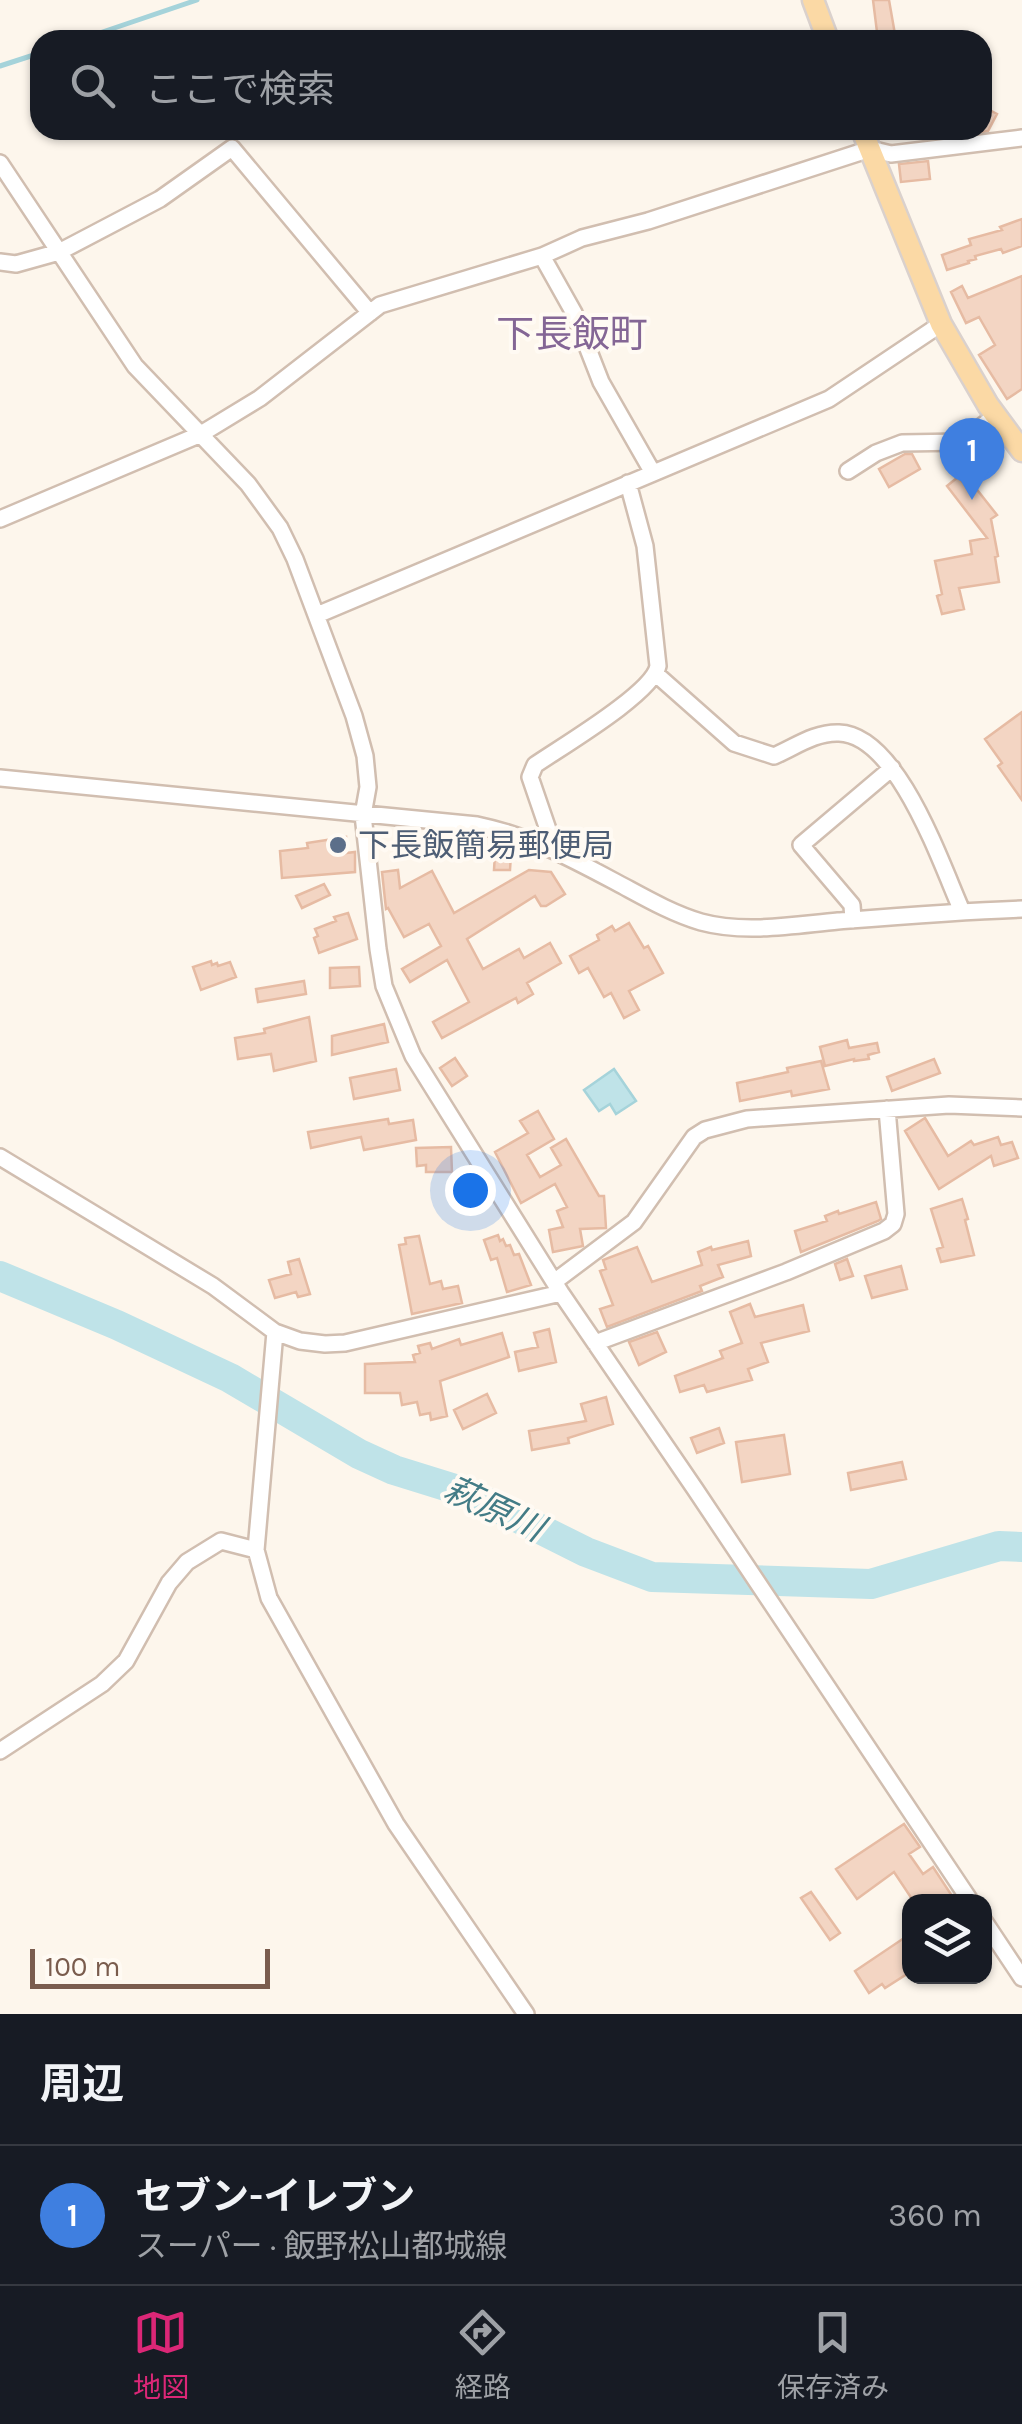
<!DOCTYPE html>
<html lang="ja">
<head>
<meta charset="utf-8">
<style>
  :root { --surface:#171b24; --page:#242831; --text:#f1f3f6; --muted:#9ea1a6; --line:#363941; --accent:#db2777 }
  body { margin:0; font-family:Karla,"Noto Sans JP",sans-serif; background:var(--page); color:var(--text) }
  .controls { position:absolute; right:30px; bottom:30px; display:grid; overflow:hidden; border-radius:20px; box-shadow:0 2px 8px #0004 }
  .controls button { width:90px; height:90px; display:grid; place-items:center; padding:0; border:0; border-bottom:2px solid var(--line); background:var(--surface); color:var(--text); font:50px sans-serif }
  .scale { position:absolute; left:30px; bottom:25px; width:240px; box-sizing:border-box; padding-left:10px; border:5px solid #7a5c4d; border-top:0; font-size:28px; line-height:35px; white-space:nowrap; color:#7a5c4d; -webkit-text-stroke:8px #fffaf3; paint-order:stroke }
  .you { position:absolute; left:470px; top:1190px; width:35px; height:35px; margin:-25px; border:8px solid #fff; border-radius:50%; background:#1a73e8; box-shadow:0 0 0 15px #1a73e833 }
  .badge { display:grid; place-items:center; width:65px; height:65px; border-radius:50%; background:var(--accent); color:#fff; font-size:32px; font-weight:700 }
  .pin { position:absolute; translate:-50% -82px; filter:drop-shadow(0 2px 5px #0008) }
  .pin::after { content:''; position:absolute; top:52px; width:35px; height:30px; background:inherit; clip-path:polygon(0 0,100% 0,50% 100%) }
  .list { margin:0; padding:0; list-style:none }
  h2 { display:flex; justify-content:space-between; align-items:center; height:130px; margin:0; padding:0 40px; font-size:42px }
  h2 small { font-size:32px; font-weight:400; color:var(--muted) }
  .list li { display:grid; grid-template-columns:65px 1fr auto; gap:30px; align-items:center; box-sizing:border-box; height:140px; padding:0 40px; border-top:2px solid var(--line) }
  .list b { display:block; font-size:38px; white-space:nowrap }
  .list p { margin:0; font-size:32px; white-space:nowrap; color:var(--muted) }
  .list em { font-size:32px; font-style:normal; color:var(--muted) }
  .icon { flex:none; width:55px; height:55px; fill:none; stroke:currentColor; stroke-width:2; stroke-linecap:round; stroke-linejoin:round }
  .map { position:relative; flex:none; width:1022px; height:2014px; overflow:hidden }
  .search { position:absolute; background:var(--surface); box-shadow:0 2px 8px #0004; left:30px; right:30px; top:30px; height:110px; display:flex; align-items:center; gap:25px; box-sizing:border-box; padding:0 35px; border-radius:30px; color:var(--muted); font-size:38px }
  .sheet { height:270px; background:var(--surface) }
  nav { display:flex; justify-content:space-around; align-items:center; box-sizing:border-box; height:140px; border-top:2px solid var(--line); background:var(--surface); font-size:28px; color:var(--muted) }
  nav a { display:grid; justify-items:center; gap:5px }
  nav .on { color:var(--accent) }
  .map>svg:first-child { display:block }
  .water { fill:#bfe3e8; stroke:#a5d3da; stroke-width:2.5 }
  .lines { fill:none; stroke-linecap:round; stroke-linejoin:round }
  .stream { stroke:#a5d3da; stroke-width:5 }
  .river { stroke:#bfe3e8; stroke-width:30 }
  .building { fill:#f3d5c3; stroke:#e6bba3; stroke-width:2.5 }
  .minor-casing { stroke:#d1beb0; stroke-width:20 }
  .major-casing { stroke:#dad1cd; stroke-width:25 }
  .minor { stroke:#fff; stroke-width:15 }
  .major { stroke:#fbd9a5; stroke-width:20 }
  .service-dot { fill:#5c6f8a; stroke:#fffaf3; stroke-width:4 }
  .labels { text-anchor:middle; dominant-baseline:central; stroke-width:8; stroke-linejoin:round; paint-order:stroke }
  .service-label { font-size:32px; fill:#4e5e75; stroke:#fffaf3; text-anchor:start }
  .water-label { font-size:35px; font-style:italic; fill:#437c86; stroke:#fffaf3 }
  .quarter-label { font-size:38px; fill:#846695; stroke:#fffaf3 }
</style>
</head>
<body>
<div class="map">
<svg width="1022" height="2014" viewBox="0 0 1022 2014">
  <rect width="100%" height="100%" fill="#fdf6ec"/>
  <!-- water -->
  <path class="water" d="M614 1069 636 1101 616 1114 610 1104 599 1111 584 1090Z"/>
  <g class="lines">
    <!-- stream -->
    <path class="stream" d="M79 40 197 0
      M0 66 40 53"/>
    <!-- river -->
    <path class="river" d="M0 1276 117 1325 230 1378 359 1454 394 1470 468 1493 586 1552 652 1577 871 1584 999 1546 1022 1547"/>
  </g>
  <!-- building -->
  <path class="building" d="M873 0H889L896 40H878Z
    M982 106 997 114 988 131 982 132Z
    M928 161 930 179 901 182 899 164Z
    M1022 219V246L1003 253 1001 249 975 256 976 259 968 261 969 263 947 270 942 255 971 245 969 239 1002 230 1000 227Z
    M1022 276V389L1007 399 979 355 995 345 979 317 966 323 951 292 962 286 968 298Z
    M905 454H912L920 469 889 487 879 469Z
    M958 477 962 481 967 477 997 515 991 519 998 556 995 557 999 582 959 588 964 609 942 614 937 596 942 594 935 561 972 554 970 541 987 538 947 486Z
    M1022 712V800L998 766 1002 763 985 739Z
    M346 837V853L355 852V872L282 878 280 851 308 848 307 843Z
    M495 853 511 854 510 870H494Z
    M398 870 400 888 432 871 454 913 529 870 551 872 565 894 546 906H541L535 896 467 939 483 969 519 949 524 958 550 943 561 963 527 983 533 994 518 1003 516 998 442 1038 433 1022 469 1002 447 960 410 982 402 969 441 946 429 924 404 937 388 908 386 909 382 872Z
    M324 884 330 895 302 908 296 896Z
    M348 913 357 939 319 953 314 938 318 936 315 929 336 921 334 917Z
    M629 923 644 948 648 946 663 973 629 991 639 1010 624 1018 611 993 604 997 588 968 579 973 570 956 599 940 597 935 612 926 615 931Z
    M211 961 212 965 217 963 218 966 230 962 236 977 201 990 193 967Z
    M359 967 360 986 330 988V968Z
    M304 981 306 994 258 1002 256 989Z
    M309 1017 316 1061 274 1071 271 1054 238 1059 235 1038 265 1033 264 1029Z
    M384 1024 388 1042 332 1055V1036Z
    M847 1040 849 1048 877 1043 879 1052 868 1055 869 1059 854 1061V1059L825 1066 820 1047Z
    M455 1058 467 1076 452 1086 440 1068Z
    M934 1059 940 1073 892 1091 887 1077Z
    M821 1061 829 1089 792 1096 791 1091 740 1101 737 1083 788 1072 787 1068Z
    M396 1069 400 1090 354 1099 350 1078Z
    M538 1111 554 1139 527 1155 540 1177 561 1165 551 1148 566 1139 599 1196H604L606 1228 580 1229 583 1246 553 1252 549 1230 563 1227 557 1211 567 1207 555 1184 521 1203 495 1152 528 1133 520 1121Z
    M925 1118 948 1156 971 1141 974 1145 998 1137 1001 1145 1012 1142 1018 1158 994 1166 991 1156 939 1189 905 1131Z
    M388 1119 389 1124 413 1120 416 1140 364 1150 361 1137 311 1148 308 1132Z
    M451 1147 452 1172H426V1165L417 1166 416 1148Z
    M962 1199 968 1219 965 1220 974 1255 941 1262 937 1249 943 1247 931 1209Z
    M876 1202 881 1219 878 1221 801 1252 795 1231 827 1221 825 1216 838 1211 839 1214Z
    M498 1235 500 1241 503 1239 506 1246 510 1245 514 1255 519 1254 531 1285 507 1292 497 1258 491 1260 484 1240Z
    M419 1236 430 1284 441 1281 443 1289 458 1286 462 1303 412 1314 399 1245 406 1244 405 1238Z
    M748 1241 751 1256 718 1265 723 1277 700 1286 702 1291 607 1327 600 1309 613 1305 600 1271 606 1269 603 1260 637 1247 652 1282 702 1265 698 1252 711 1247 712 1250Z
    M299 1259 310 1294 298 1297 296 1292 275 1298 269 1280 291 1274 288 1262Z
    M847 1259 853 1276 840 1280 835 1264Z
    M901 1266 907 1289 872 1298 865 1276Z
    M750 1304 755 1317 803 1305 809 1331 761 1343 768 1362 748 1369 752 1380 707 1392 704 1385 680 1392 675 1376 723 1358 720 1351 742 1343 730 1312Z
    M549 1329 556 1362 519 1371 515 1352 538 1347 534 1333Z
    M657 1332 666 1352 639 1365 629 1342Z
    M502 1333 509 1357 440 1381 447 1416 431 1420 430 1413 420 1415 417 1402 402 1405 400 1393H365V1364L415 1362 413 1355 420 1353 418 1346 430 1343 432 1349 459 1339 461 1345Z
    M487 1394 496 1413 463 1429 454 1410Z
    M606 1397 613 1424 568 1438 569 1443 532 1450 529 1431 586 1421 581 1404Z
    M719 1428 724 1443 697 1453 691 1438Z
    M784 1435 790 1474 742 1482 736 1442Z
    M902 1462 906 1479 851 1490 848 1473Z
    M904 1824 920 1847 909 1854 923 1874 933 1867 956 1902H914L894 1872 857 1899 836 1869Z
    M811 1892 840 1933 830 1940 801 1898Z
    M910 1934V1972L885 1988 882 1984 869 1993 855 1971Z"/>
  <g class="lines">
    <!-- minor casing -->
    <g class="minor-casing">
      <path id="minor" d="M0 163 135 366 248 484 280 528 295 559 354 716 365 756 368 787 363 815 378 949 384 986 413 1056 561 1293 695 1489 971 1902
        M542 256 574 313 601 382 653 473
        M0 262 16 264 59 252 160 199 232 148 370 313
        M848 471 876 453 902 443 962 442 996 415
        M0 519 201 434 260 398 380 305 542 256 582 238 648 221 870 149 891 154 1022 138
        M317 615 829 399 941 324
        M656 674 734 743 774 756C795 747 815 732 839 733 898 735 941 864 962 911
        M0 778 477 825C534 837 574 860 625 887 649 900 674 914 701 922 745 934 794 925 838 921 900 916 961 911 1022 909
        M555 850 530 777 535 765C561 747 653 693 658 666L645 546 628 483
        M853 920 852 905 801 845 892 768
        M0 1157 213 1286 275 1332 300 1341 325 1344 345 1343 561 1293
        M554 1282 634 1222 694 1137 705 1130 747 1119 949 1105 1022 1108
        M275 1332 256 1550 269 1598 396 1824 526 2014
        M595 1343 786 1272 884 1231 893 1224 896 1214 887 1109
        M0 1751 102 1684 126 1661 169 1583 187 1562 221 1541 256 1550
        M984 1921 1022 1978"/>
    </g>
    <!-- major casing -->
    <g class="major-casing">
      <path id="major" d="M813 0 828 40
        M862 130 941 324 988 405 1022 451"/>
    </g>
    <!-- minor -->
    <use href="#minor" class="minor"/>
    <!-- major -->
    <use href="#major" class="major"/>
  </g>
  <!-- markers -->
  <circle class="service-dot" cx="338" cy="845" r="10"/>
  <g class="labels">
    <!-- service labels -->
    <g class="service-label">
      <text x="358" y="845">下長飯簡易郵便局</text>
    </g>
    <!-- water labels -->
    <g class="water-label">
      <text transform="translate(494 1509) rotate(25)">萩原川</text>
    </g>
    <!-- quarter labels -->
    <g class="quarter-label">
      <text x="572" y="334">下長飯町</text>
    </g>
  </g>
</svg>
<div class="controls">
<button><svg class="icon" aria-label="layers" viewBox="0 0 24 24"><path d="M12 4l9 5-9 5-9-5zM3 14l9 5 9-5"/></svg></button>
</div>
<div class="scale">100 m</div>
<div class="you"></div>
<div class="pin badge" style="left:972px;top:500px;background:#3f7fe0">1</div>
<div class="search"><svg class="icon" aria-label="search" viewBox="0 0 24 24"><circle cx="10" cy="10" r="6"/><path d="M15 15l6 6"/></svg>ここで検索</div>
</div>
<section class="sheet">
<h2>周辺<small></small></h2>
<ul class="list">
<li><span class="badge" style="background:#3f7fe0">1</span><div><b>セブン-イレブン</b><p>スーパー · 飯野松山都城線</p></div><em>360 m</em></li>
</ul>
</section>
<nav>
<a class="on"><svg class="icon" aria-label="map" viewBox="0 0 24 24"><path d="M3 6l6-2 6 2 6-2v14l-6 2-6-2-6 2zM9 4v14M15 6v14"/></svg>地図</a>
<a><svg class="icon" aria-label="directions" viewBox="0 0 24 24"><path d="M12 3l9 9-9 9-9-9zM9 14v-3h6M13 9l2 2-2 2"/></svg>経路</a>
<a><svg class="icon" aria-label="saved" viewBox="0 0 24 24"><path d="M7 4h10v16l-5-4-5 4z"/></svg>保存済み</a>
</nav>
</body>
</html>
